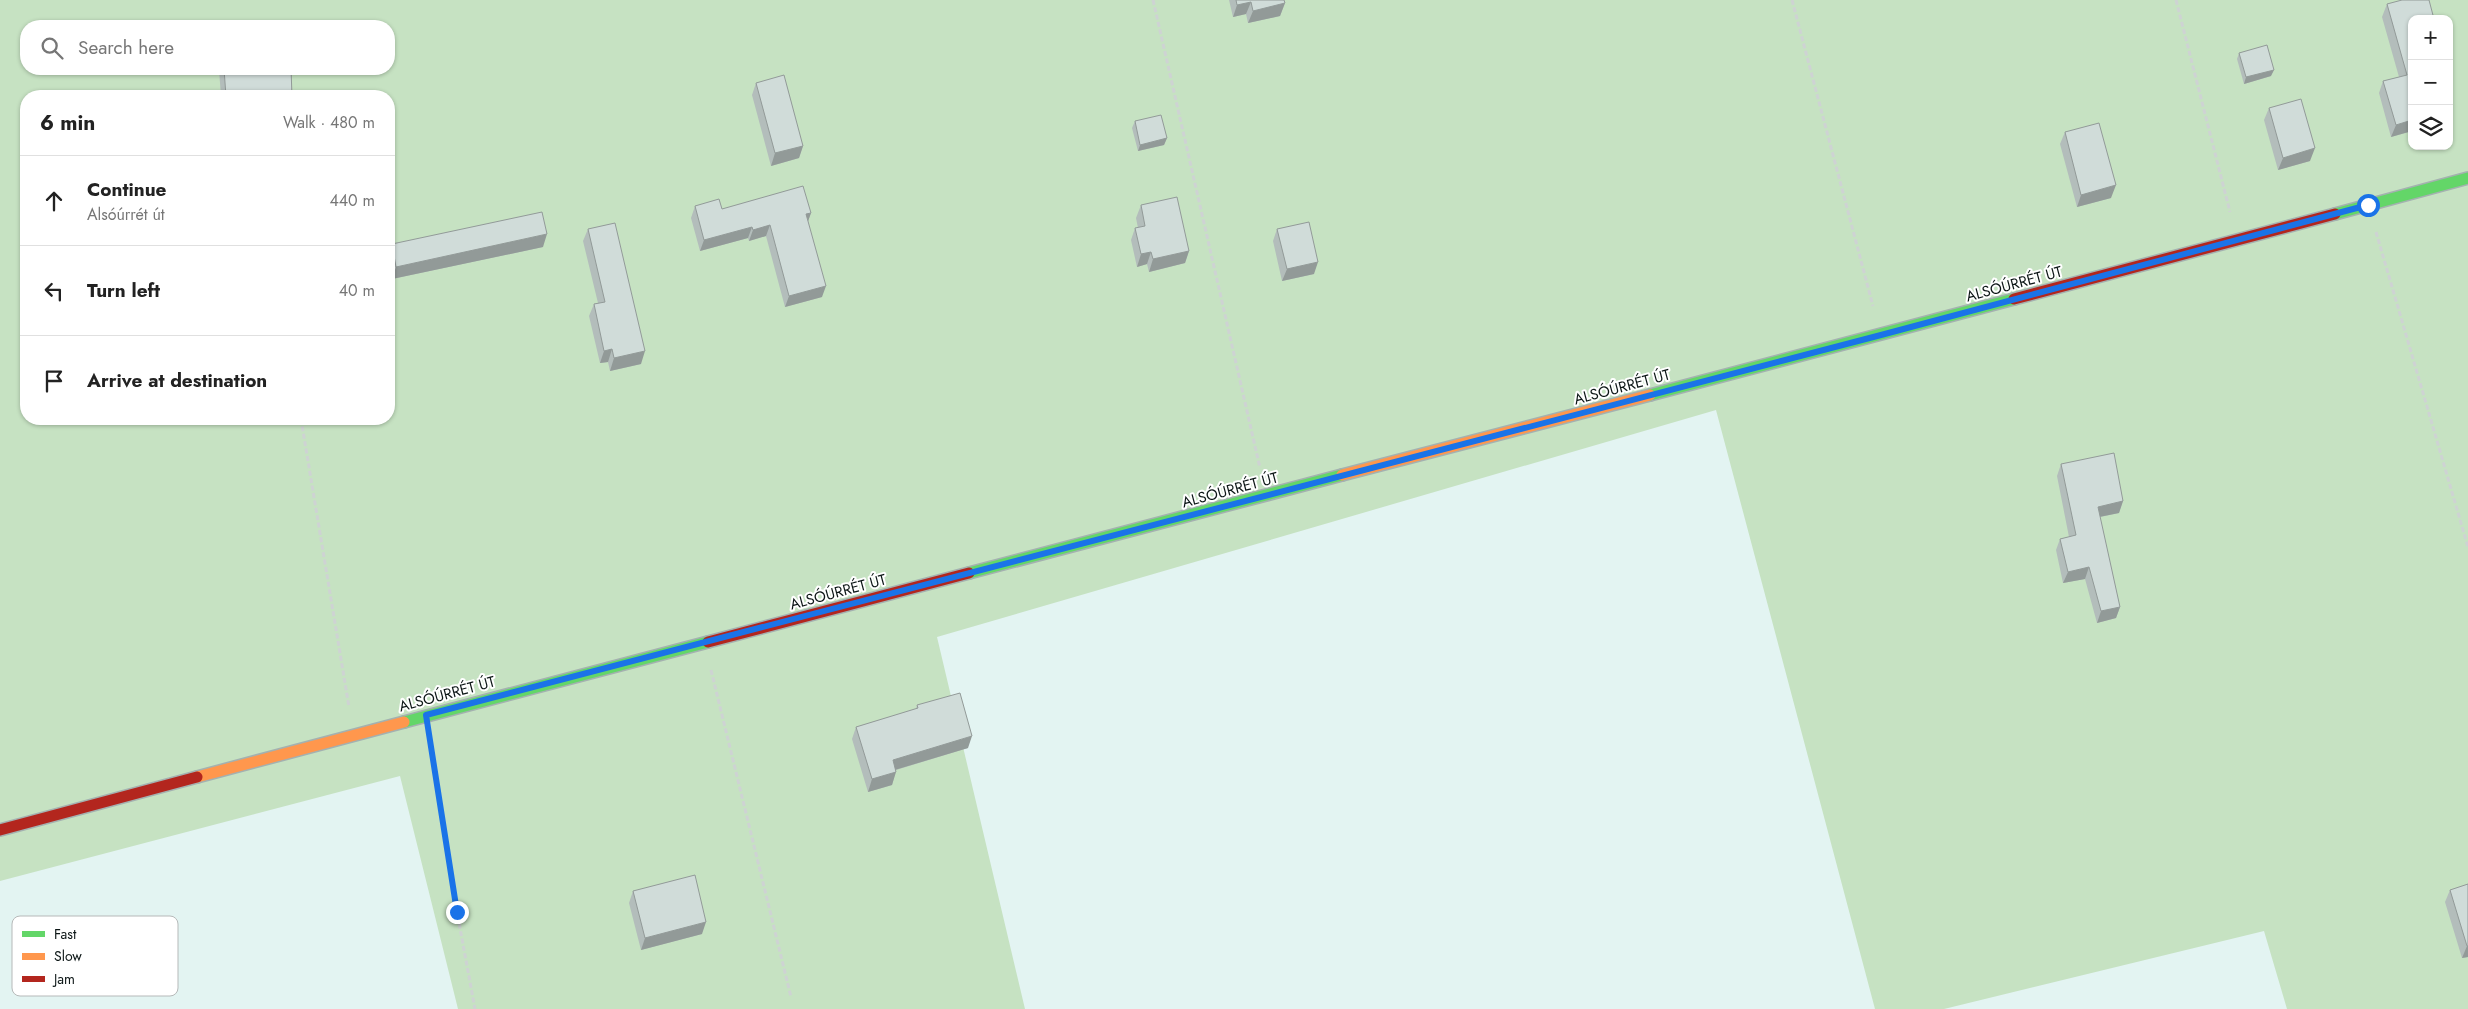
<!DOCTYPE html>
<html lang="en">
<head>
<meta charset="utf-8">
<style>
  :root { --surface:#fff; --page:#f2f2f2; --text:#222; --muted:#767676; --line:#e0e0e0 }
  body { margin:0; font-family:Jost,sans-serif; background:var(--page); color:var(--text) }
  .controls { position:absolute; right:15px; top:15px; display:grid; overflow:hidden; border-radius:10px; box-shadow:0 1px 4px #0004 }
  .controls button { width:45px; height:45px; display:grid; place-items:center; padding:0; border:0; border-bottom:1px solid var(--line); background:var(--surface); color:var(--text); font:25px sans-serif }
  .stop { position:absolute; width:15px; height:15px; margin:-11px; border:4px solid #1a73e8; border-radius:50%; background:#fff }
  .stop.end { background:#1a73e8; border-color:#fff; box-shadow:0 1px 5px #0008 }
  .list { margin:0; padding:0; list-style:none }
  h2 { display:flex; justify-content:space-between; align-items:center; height:65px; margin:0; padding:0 20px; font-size:21px }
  h2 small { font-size:16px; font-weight:400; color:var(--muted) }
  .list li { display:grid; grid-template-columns:32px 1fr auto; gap:15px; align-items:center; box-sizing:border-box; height:90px; padding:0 20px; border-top:1px solid var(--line) }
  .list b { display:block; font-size:19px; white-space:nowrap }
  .list p { margin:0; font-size:16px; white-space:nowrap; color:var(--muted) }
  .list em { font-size:16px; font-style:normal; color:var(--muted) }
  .icon { flex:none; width:28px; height:28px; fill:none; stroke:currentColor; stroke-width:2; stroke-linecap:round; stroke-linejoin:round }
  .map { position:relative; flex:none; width:2468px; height:1009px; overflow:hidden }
  .search { position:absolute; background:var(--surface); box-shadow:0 1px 4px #0004; left:20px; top:20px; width:375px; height:55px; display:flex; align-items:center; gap:12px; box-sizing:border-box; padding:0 18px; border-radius:20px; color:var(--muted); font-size:19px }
  .panel { position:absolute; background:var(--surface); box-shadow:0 1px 4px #0004; left:20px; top:90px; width:375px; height:335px; border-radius:20px }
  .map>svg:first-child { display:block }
  .green { fill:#c6e2c2; fill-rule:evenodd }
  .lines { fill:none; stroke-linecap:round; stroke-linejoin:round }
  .fast-casing { stroke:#a4b1b0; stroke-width:14 }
  .slow-casing { stroke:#a4b1b0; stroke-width:14 }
  .jam-casing { stroke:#a4b1b0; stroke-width:14 }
  .path { stroke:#ced3d3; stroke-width:3; stroke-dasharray:5 2.5; stroke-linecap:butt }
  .fast { stroke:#63d668; stroke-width:11 }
  .slow { stroke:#ff974d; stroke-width:11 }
  .jam { stroke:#b3261e; stroke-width:11 }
  .wall { fill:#b3bdbb }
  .shaded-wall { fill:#929a98 }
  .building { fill:#d0dcd9; stroke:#929a98 }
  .route { stroke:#1a73e8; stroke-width:6 }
  .labels { text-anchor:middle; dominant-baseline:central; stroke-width:4; stroke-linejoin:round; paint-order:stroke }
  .street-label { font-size:15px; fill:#0c1616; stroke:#fff }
  .key { fill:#fff; stroke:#b6b9b9; stroke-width:1 }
  .key-label { font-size:14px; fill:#0c1616 }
</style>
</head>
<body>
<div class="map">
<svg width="2468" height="1009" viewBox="0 0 2468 1009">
  <rect width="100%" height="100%" fill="#e3f4f2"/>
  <!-- green -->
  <path class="green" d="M0 0H2468V1009H2287L2264 931 1944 1009H1875L1716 410 937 637 1025 1009H458L400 776 0 881ZM2412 19H2449V146H2412ZM26 26H389V69H26ZM26 96H389V419H26Z"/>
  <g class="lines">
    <!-- fast casing -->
    <g class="fast-casing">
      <path id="fast" d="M2335 214 2468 178
        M1650 395 2014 299
        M969 573 1342 475
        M404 722 708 642"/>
    </g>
    <!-- slow casing -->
    <g class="slow-casing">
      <path id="slow" d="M1342 475 1650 395
        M197 777 404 722"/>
    </g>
    <!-- jam casing -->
    <g class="jam-casing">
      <path id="jam" d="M2014 299 2335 214
        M708 642 969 573
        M0 830 197 777"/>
    </g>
    <!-- path -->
    <path class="path" d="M1153 0 1260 468
      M1792 0 1873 306
      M2176 0 2230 212
      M2376 232 2468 547
      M301 419 349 707
      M711 670 791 997
      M431 746 457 912 475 1009"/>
    <!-- fast -->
    <use href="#fast" class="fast"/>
    <!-- slow -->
    <use href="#slow" class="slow"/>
    <!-- jam -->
    <use href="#jam" class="jam"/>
  </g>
  <!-- wall -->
  <path class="wall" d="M1229 0H1284L1285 3 1280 16 1248 23 1246 14 1233 17Z
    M2387 4 2412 19V131L2391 137 2379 93 2383 81 2399 77 2382 17Z
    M2239 53 2271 76 2244 84 2237 59Z
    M220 69H291L292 96H221L219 70Z
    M756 83 803 146 799 158 771 166 752 95Z
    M2269 108 2310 161 2278 170 2264 120Z
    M1135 121 1167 138 1164 145 1138 151 1132 128Z
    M2065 132 2111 198 2077 207 2060 144Z
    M1141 205 1189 251 1185 263 1149 272 1147 264 1137 267 1131 240 1135 228H1138L1136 218Z
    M695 206 722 209 811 213 808 221 822 297 785 307 766 236 749 241 748 238 700 251 691 218Z
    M588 229 641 364 610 371 608 362 600 363 589 316 594 304 598 303 583 241Z
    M1277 229 1314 274 1282 281 1273 241Z
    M392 244 543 247 392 279 389 264V252Z
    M2061 464 2123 501 2119 513 2100 517 2120 607 2116 618 2097 623 2085 579 2063 583 2056 550 2060 539 2069 537 2057 476Z
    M917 705 968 748 896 770 892 785 868 792 852 739 856 727 916 709Z
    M2468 884V957L2462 958 2445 902 2450 890Z
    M633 891 702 934 641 950 629 903Z"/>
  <!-- shaded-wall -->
  <path class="shaded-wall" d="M1251 2 1246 14 1233 17 1237 5Z
    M1285 3 1280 16 1248 23 1253 11Z
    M2274 70 2271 76 2244 84 2246 77Z
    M2412 120V131L2391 137 2396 125Z
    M1167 138 1164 145 1138 151 1140 145Z
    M803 146 799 158 771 166 775 153Z
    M2315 148 2310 161 2278 170 2283 158Z
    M2116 185 2111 198 2077 207 2081 195Z
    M811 213 807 224 806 214Z
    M770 225 766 236 749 241 753 230Z
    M752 227 748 238 700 251 704 240Z
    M547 234 543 247 392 279 396 267Z
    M1189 251 1185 263 1149 272 1153 259Z
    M1151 252 1147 264 1137 267 1141 254Z
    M1318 262 1314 274 1282 281 1287 269Z
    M826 286 822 297 785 307 789 296Z
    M612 349 608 362 600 363 604 351Z
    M645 351 641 364 610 371 614 358Z
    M2123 501 2119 513 2094 518 2098 507Z
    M2089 567 2085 579 2063 583 2068 572Z
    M2120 607 2116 618 2097 623 2101 611Z
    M972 736 968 748 888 772 893 760Z
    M896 772 892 785 868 792 872 779Z
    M706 922 702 934 641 950 645 938Z
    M2467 946H2468V957L2462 958Z"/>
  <!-- building -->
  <path class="building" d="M1236 0H1284L1285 3 1253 11 1251 2 1237 5Z
    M2402 0H2429L2434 19H2412V120L2396 125 2383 81 2407 75 2387 4Z
    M2267 45 2274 70 2246 77 2239 53Z
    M224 69H291L292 96H226Z
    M784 75 803 146 775 153 756 83Z
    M2301 99 2315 148 2283 158 2269 108Z
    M1161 115 1167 138 1140 145 1135 121Z
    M2099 123 2116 185 2081 195 2065 132Z
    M803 186 811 213 806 214 826 286 789 296 770 225 753 230 752 227 704 240 695 206 719 199 722 209Z
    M1177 197 1189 251 1153 259 1151 252 1141 254 1135 228 1145 226 1141 205Z
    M542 212 547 234 396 267 392 244Z
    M1309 222 1318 262 1287 269 1277 229Z
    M615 223 645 351 614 358 612 349 604 351 594 304 605 302 588 229Z
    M2114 453 2123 501 2098 507 2120 607 2101 611 2089 567 2068 572 2060 539 2076 535 2061 464Z
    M960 693 972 736 893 760 896 772 872 779 856 727 918 708 917 705Z
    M695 875 706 922 645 938 633 891Z
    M2468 884V946H2467L2450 890Z"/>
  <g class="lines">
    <!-- route -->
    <path class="route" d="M457 912 426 715 1881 335 2368 205"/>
  </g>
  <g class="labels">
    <!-- street labels -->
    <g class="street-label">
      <text transform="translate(2014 284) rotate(-15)">ALSÓÚRRÉT ÚT</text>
      <text transform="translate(1622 387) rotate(-15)">ALSÓÚRRÉT ÚT</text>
      <text transform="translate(1230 490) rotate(-15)">ALSÓÚRRÉT ÚT</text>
      <text transform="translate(838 592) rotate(-15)">ALSÓÚRRÉT ÚT</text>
      <text transform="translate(447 694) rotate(-15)">ALSÓÚRRÉT ÚT</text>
    </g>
  </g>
  <!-- legend -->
  <rect x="12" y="916" width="166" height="80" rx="8" class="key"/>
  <rect x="22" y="931" width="23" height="6" fill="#63d668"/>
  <rect x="22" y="953" width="23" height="7" fill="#ff974d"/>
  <rect x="22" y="976" width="23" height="6" fill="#b3261e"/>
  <g class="key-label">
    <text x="54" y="939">Fast</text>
    <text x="54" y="961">Slow</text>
    <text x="54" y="984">Jam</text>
  </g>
</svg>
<div class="controls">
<button>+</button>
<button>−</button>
<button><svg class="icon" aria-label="layers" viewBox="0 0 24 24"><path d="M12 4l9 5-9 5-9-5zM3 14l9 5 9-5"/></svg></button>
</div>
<div class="stop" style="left:2368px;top:205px"></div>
<div class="stop end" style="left:457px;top:912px"></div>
<div class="search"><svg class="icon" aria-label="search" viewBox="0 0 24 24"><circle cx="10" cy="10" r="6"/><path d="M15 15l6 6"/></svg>Search here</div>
<section class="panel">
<h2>6 min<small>Walk · 480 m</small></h2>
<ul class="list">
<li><svg class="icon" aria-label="ahead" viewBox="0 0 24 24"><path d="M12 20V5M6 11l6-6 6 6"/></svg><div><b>Continue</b><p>Alsóúrrét út</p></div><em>440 m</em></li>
<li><svg class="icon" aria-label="left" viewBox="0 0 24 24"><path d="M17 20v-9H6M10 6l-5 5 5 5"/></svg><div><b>Turn left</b></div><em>40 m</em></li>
<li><svg class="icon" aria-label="arrive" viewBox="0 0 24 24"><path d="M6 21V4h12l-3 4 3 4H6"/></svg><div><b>Arrive at destination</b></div></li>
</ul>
</section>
</div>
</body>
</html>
